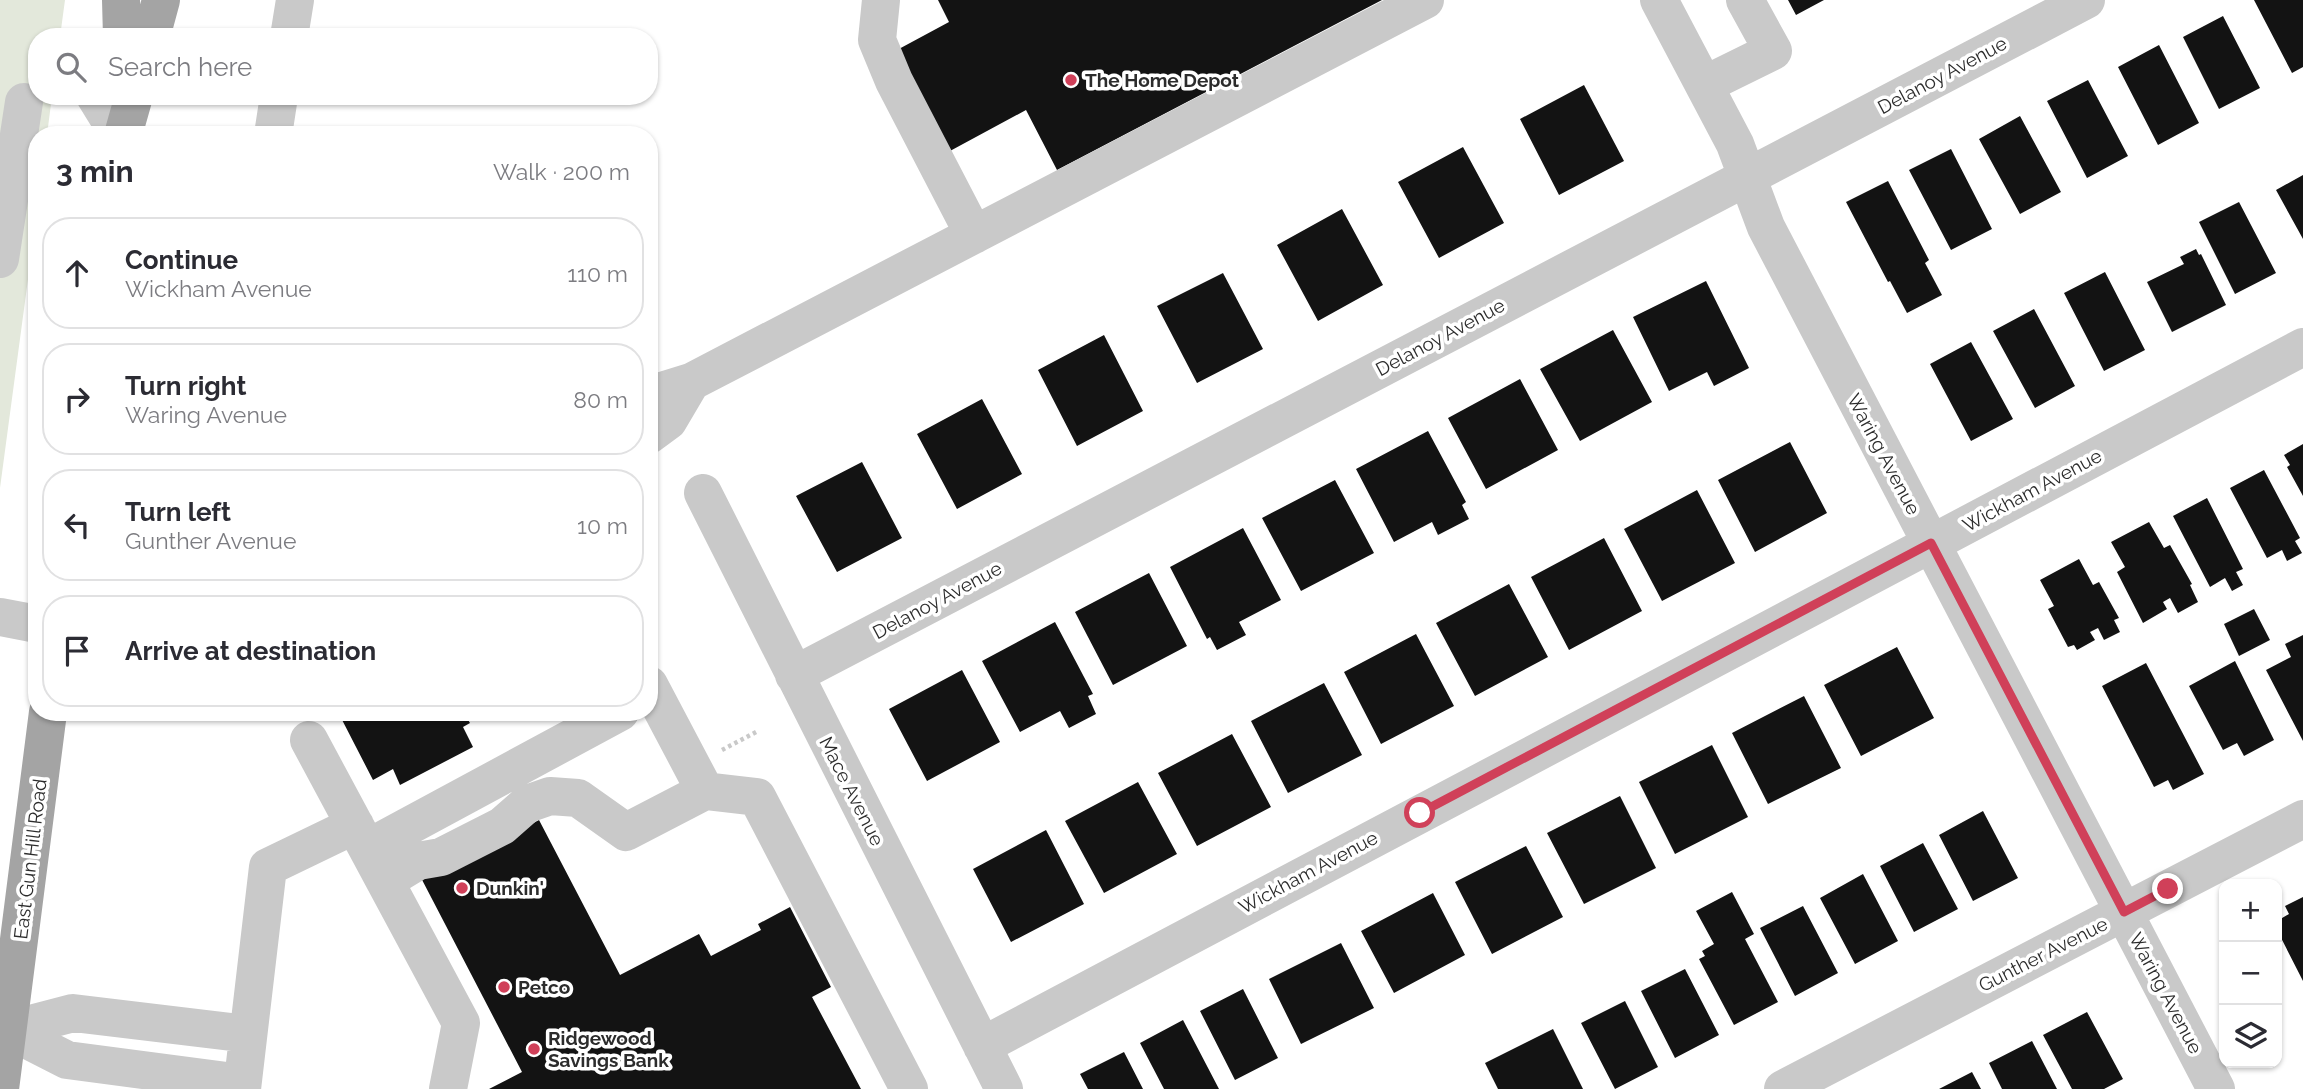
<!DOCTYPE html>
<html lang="en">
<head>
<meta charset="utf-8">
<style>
  :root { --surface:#fff; --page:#f7f7f7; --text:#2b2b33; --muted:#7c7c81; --line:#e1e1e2 }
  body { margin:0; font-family:Raleway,sans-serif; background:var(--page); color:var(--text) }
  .controls { position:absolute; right:21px; bottom:21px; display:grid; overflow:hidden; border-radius:14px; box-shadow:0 2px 5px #0004 }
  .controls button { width:63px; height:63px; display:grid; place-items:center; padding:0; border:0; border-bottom:2px solid var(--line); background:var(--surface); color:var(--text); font:35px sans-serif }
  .stop { position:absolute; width:21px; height:21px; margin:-16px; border:5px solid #d04059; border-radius:50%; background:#fff }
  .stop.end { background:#d04059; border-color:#fff; box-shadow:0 2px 7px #0008 }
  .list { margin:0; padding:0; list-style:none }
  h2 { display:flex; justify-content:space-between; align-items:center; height:91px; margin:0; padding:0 28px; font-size:30px }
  h2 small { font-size:23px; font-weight:400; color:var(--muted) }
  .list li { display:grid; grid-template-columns:46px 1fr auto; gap:21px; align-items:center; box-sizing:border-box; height:112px; margin:0 14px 14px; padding:0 14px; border:2px solid var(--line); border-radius:28px }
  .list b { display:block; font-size:26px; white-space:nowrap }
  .list p { margin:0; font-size:23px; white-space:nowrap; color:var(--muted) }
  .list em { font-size:23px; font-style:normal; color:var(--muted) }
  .icon { flex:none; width:38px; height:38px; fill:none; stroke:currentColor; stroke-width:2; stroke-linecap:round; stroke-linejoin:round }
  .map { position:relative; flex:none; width:2303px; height:1089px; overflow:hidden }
  .search { position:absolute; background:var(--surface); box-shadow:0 2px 5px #0004; left:28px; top:28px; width:630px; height:77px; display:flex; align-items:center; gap:18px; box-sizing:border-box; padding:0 24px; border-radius:28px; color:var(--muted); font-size:26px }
  .panel { position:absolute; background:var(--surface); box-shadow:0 2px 5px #0004; left:28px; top:126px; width:630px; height:595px; border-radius:28px }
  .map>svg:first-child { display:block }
  .green { fill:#e3e8db }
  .building { fill:#131313 }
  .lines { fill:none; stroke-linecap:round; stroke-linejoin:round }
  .path { stroke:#c9c9c9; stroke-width:4.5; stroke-dasharray:3.5 3.5; stroke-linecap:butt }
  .minor { stroke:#c9c9c9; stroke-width:38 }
  .major { stroke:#a4a4a4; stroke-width:38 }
  .route { stroke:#d04059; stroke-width:9 }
  .poi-dot { fill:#d04059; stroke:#fff; stroke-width:2.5 }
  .labels { text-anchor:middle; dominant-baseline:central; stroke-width:7; stroke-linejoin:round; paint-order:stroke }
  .street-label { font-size:19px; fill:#2c2c2c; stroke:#fff }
  .poi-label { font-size:19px; font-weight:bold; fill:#2c2c2c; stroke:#fff; text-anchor:start }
</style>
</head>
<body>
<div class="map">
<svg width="2303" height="1089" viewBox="0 0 2303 1089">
  <rect width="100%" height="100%" fill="#fff"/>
  <!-- green -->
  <path class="green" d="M0 0H65L60 37H37V96H52L47 135H37V212L0 488Z"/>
  <!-- building -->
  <path class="building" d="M938 0H1382L1057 170 1026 110 950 151 897 50 949 22Z
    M1788 0H1824L1796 15Z
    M2254 0H2303V67L2292 73Z
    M2223 16 2260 88 2219 109 2183 37Z
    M2159 45 2199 123 2158 145 2118 67Z
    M2088 80 2128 156 2087 178 2047 101Z
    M1584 85 1624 161 1559 195 1520 119Z
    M2020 116 2061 192 2020 214 1979 139Z
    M1463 147 1504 223 1439 258 1398 182Z
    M1951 149 1992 229 1951 250 1909 170Z
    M2303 175V239L2276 190Z
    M1888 181 1929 260 1925 263 1942 295 1907 313 1890 281 1888 282 1846 202Z
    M2239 202 2276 273 2235 294 2199 222Z
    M1342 209 1383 285 1318 321 1277 245Z
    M2196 249 2199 255 2201 254 2226 305 2172 332 2147 282 2184 264 2180 257Z
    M2105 272 2145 350 2104 371 2064 293Z
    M1223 273 1263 349 1197 383 1157 306Z
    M1706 281 1749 368 1714 386 1707 372 1669 391 1633 317Z
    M2034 309 2075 386 2035 408 1993 331Z
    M1613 330 1652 402 1580 441 1540 369Z
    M1104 335 1143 411 1077 446 1038 370Z
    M1971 342 2013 419 1971 441 1930 364Z
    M1520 379 1558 450 1486 489 1448 418Z
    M982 399 1022 474 957 509 917 434Z
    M1428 431 1466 502 1462 505 1469 519 1438 535 1432 522 1394 542 1356 469Z
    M1790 442 1827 513 1755 552 1718 480Z
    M2303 444V496L2287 467 2290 465 2284 455Z
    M862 462 902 538 837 572 796 496Z
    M2264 470 2300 538 2295 541 2302 553 2287 561 2282 550 2267 558 2230 488Z
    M1335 480 1374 553 1301 591 1262 518Z
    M1697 490 1735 563 1662 601 1624 529Z
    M2207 498 2243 569 2236 572 2243 585 2232 591 2225 578 2210 587 2173 516Z
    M2149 522 2164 548 2170 545 2192 584 2190 585 2198 602 2178 613 2170 598 2163 602 2167 609 2143 623 2117 572 2125 567 2111 542Z
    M1243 528 1281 600 1239 622 1246 635 1217 650 1210 637 1207 639 1170 567Z
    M1604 538 1642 611 1569 650 1531 577Z
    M2079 559 2093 585 2099 582 2119 618 2114 620 2120 632 2104 640 2098 628 2090 632 2095 640 2077 650 2074 645 2068 647 2048 609 2054 606 2040 580Z
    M1149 573 1187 646 1113 685 1075 612Z
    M1509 584 1548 657 1475 696 1436 623Z
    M2254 609 2270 640 2239 656 2224 624Z
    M1055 622 1093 694 1088 696 1096 714 1069 728 1060 711 1020 732 982 661Z
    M1416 634 1454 706 1381 744 1344 672Z
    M2303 635V741L2266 670 2291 657 2285 644Z
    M1897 647 1934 718 1861 756 1824 685Z
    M2235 661 2274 740 2244 756 2237 743 2223 750 2189 686Z
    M2146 663 2204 774 2173 790 2168 780 2154 787 2102 686Z
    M962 670 1000 742 927 781 889 709Z
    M1324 683 1362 755 1288 793 1251 721Z
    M1804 696 1841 768 1768 804 1732 733Z
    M338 712H479L467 718 470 723 463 727 473 747 400 785 393 769 373 780Z
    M1232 734 1271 807 1197 846 1158 773Z
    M1712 745 1748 817 1675 854 1639 782Z
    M1138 782 1177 854 1104 893 1065 821Z
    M1620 796 1656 868 1584 904 1547 833Z
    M1983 811 2018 878 1973 901 1939 835Z
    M539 820 620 975 699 934 711 956 761 930 758 924 790 907 831 987 812 997 861 1089H489L522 1072 419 874H436Z
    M1046 830 1084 904 1011 942 973 869Z
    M1923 843 1958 909 1914 932 1880 866Z
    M1526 846 1563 917 1492 954 1455 882Z
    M1863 874 1898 941 1855 964 1820 898Z
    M1732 892 1754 934 1745 939 1778 1002 1734 1025 1699 959 1705 956 1702 951 1714 944 1696 911Z
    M1433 893 1465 955 1394 993 1361 931Z
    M2303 897V981L2277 930V921L2289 914 2285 906Z
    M1803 906 1838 973 1795 996 1760 928Z
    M1341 943 1374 1008 1301 1044 1269 979Z
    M1685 969 1719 1035 1675 1058 1641 991Z
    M1243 989 1278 1058 1235 1080 1200 1011Z
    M1625 1001 1658 1067 1615 1089 1581 1023Z
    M2087 1012 2123 1079 2104 1089H2072L2043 1035Z
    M1183 1020 1219 1089H1164L1140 1043Z
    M1553 1029 1583 1089H1498L1485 1063Z
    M2032 1041 2057 1089H2002L1989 1063Z
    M1124 1052 1143 1089H1088L1080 1074Z
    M1972 1072 1981 1089H1939Z"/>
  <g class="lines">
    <!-- path -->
    <path class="path" d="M722 750 758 731"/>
    <!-- minor -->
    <path class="minor" d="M881 0 877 40 894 81 974 235
      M1659 0 1735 144 1766 227 2216 1089
      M289 37 295 0
      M1704 85 1773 51 1745 0
      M95 96 119 135
      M273 135 279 96
      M0 259 24 102
      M649 395 691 382 1425 0
      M649 435 668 421 691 382
      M703 493 1004 1089
      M0 617 37 624
      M794 675 2086 0
      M649 685 705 791
      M309 740 461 1023 448 1089
      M368 848 620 712
      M385 881 418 861 441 857 502 826 527 804 550 796 578 798 626 832 705 791 757 797 909 1089
      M8 1030 73 1013 248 1034
      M8 1030 67 1060 242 1083
      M982 1046 2303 347
      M242 1089 268 867 355 825
      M1783 1089 2303 819"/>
    <!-- major -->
    <path class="major" d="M121 0 122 37
      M151 37 161 0
      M123 135 134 96
      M0 1089 48 712"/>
  </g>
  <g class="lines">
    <!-- route -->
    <path class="route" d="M1420 813 1931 543 2124 912 2168 889"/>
  </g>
  <!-- markers -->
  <g class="poi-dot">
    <circle cx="1071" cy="80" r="7"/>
    <circle cx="462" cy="888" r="7"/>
    <circle cx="504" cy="987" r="7"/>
    <circle cx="534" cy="1049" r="7"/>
  </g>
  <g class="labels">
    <!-- street labels -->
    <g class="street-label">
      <text transform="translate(1942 75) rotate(-28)">Delanoy Avenue</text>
      <text transform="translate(1440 337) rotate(-28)">Delanoy Avenue</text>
      <text transform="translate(1884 454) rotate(62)">Waring Avenue</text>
      <text transform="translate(2032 490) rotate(-28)">Wickham Avenue</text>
      <text transform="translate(937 600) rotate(-28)">Delanoy Avenue</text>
      <text transform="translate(852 791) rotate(63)">Mace Avenue</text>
      <text transform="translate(30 859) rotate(-83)">East Gun Hill Road</text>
      <text transform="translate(1308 872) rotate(-28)">Wickham Avenue</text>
      <text transform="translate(2043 954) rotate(-27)">Gunther Avenue</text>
      <text transform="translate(2166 993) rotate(62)">Waring Avenue</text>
    </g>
    <!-- poi labels -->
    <g class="poi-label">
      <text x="1085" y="80">The Home Depot</text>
      <text x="476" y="888">Dunkin'</text>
      <text x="518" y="987">Petco</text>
      <text x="548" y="1038">Ridgewood<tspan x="548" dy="22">Savings Bank</tspan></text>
    </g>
  </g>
</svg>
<div class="controls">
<button>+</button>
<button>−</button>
<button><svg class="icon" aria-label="layers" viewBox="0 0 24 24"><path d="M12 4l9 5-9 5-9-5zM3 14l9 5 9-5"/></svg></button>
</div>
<div class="stop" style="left:1420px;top:813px"></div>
<div class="stop end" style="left:2168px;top:889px"></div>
<div class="search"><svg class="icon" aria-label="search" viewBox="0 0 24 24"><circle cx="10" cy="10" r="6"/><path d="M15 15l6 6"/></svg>Search here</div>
<section class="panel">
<h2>3 min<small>Walk · 200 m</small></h2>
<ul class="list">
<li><svg class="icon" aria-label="ahead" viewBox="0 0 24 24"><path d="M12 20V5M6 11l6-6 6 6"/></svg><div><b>Continue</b><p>Wickham Avenue</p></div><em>110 m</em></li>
<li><svg class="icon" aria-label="right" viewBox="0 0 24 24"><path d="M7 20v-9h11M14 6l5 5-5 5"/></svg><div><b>Turn right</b><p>Waring Avenue</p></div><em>80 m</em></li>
<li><svg class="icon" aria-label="left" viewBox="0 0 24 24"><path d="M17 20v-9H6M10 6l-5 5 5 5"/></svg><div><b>Turn left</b><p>Gunther Avenue</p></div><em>10 m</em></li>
<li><svg class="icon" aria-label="arrive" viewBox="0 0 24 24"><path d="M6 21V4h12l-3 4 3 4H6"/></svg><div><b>Arrive at destination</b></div></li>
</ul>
</section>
</div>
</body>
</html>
